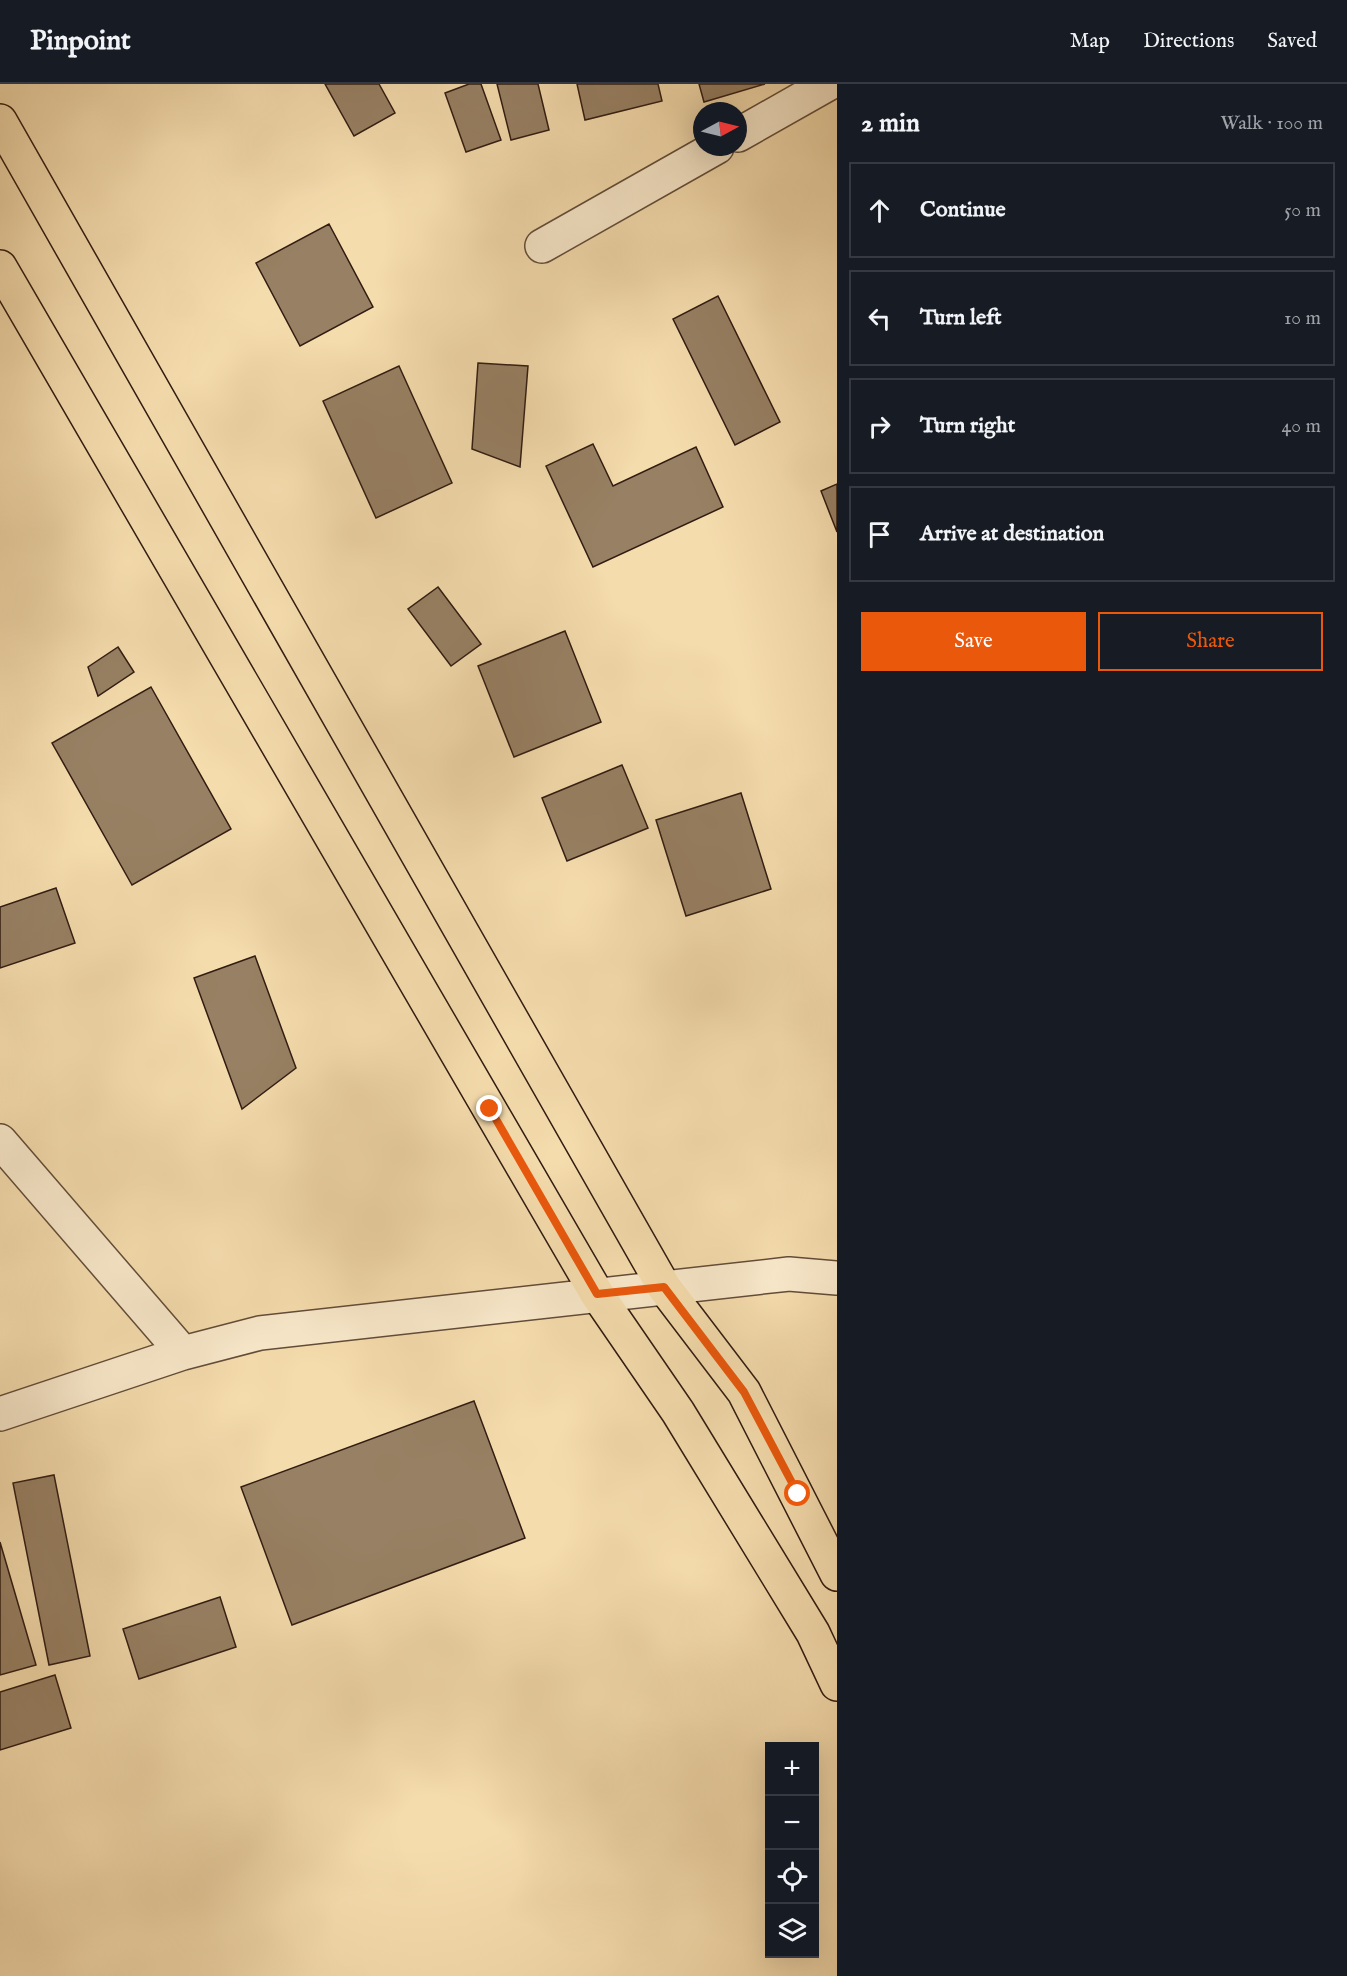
<!DOCTYPE html>
<html lang="en">
<head>
<meta charset="utf-8">
<style>
  :root { --surface:#171b24; --page:#242831; --text:#f1f3f6; --muted:#9ea1a6; --line:#363941; --accent:#ea580c }
  body { margin:0; font-family:"IM FELL English",serif; background:var(--page); color:var(--text) }
  .controls { position:absolute; right:18px; bottom:18px; display:grid; overflow:hidden; border-radius:0px; box-shadow:0 6px 24px #0002 }
  .controls button { width:54px; height:54px; display:grid; place-items:center; padding:0; border:0; border-bottom:2px solid var(--line); background:var(--surface); color:var(--text); font:30px sans-serif }
  .compass { position:absolute; left:693px; top:18px; width:54px; height:54px; border-radius:50%; background:var(--surface); box-shadow:0 6px 24px #0002; rotate:83deg }
  .stop { position:absolute; width:18px; height:18px; margin:-14px; border:4px solid #ea580c; border-radius:50%; background:#fff }
  .stop.end { background:#ea580c; border-color:#fff; box-shadow:0 2px 6px #0008 }
  .list { margin:0; padding:0; list-style:none }
  h2 { display:flex; justify-content:space-between; align-items:center; height:78px; margin:0; padding:0 24px; font-size:26px }
  h2 small { font-size:20px; font-weight:400; color:var(--muted) }
  .list li { display:grid; grid-template-columns:39px 1fr auto; gap:18px; align-items:center; box-sizing:border-box; height:96px; margin:0 12px 12px; padding:0 12px; border:2px solid var(--line); border-radius:0px }
  .list b { display:block; font-size:22px; white-space:nowrap }
  .list em { font-size:20px; font-style:normal; color:var(--muted) }
  .actions { display:flex; gap:12px; padding:18px 24px }
  .actions a { flex:1; padding:14px 0; border:2px solid var(--accent); border-radius:0px; text-align:center; font-size:21px; color:var(--accent) }
  .actions .main { background:var(--accent); color:#fff }
  .icon { flex:none; width:33px; height:33px; fill:none; stroke:currentColor; stroke-width:2; stroke-linecap:round; stroke-linejoin:round }
  .map { position:relative; flex:none; width:837px; height:1892px; overflow:hidden }
  header { display:flex; align-items:center; gap:36px; box-sizing:border-box; height:84px; padding:0 30px; background:var(--surface); border-bottom:2px solid var(--line) }
  header strong { font-size:28px }
  nav { display:flex; gap:33px; margin-inline-start:auto; font-size:21px }
  main { display:flex }
  aside { flex:1; background:var(--surface) }
  .map>svg:first-child { display:block }
  .building { fill:#978063; stroke:#311c12; stroke-width:1.5 }
  .lines { fill:none; stroke-linecap:round; stroke-linejoin:round }
  .minor-casing { stroke:#624c39; stroke-width:36 }
  .major-casing { stroke:#311c12; stroke-width:36 }
  .minor { stroke:#f8e8ca; stroke-width:33 }
  .major { stroke:#f5dcad; stroke-width:33 }
  .route { stroke:#ea580c; stroke-width:8 }
</style>
</head>
<body>
<header>
<strong>Pinpoint</strong>
<nav><a>Map</a><a>Directions</a><a>Saved</a></nav>
</header>
<main>
<div class="map">
<svg width="837" height="1892" viewBox="0 0 837 1892">
  <rect width="100%" height="100%" fill="#f5dcad"/>
  <filter id="stains"><feTurbulence type="fractalNoise" baseFrequency=".00333" numOctaves="4"/><feColorMatrix values="0 0 0 0 .2 0 0 0 0 .09 0 0 0 0 .02 0 0 0 .5 -.17"/></filter>
  <radialGradient id="worn" r=".72"><stop offset=".6" stop-color="#630" stop-opacity="0"/><stop offset="1" stop-color="#630" stop-opacity=".3"/></radialGradient>
  <!-- building -->
  <path class="building" d="M325 0H379L395 29 354 52Z
    M469 0H481L501 56 466 68 445 9Z
    M497 0H538L549 46 511 56Z
    M577 0H658L662 17 585 36Z
    M699 0H765L704 18Z
    M329 140 373 223 300 262 256 179Z
    M718 212 780 338 735 361 673 235Z
    M478 279 528 282 520 383 472 365Z
    M399 282 452 399 376 434 323 317Z
    M593 360 613 402 696 363 723 423 593 483 546 382Z
    M837 400V448L821 407Z
    M438 503 481 560 451 582 408 525Z
    M565 547 601 638 514 673 478 582Z
    M118 563 134 588 98 612 88 583Z
    M151 603 231 745 132 801 52 659Z
    M622 681 648 744 567 777 542 714Z
    M741 709 771 805 686 832 656 736Z
    M56 804 75 859 0 884V823Z
    M255 872 296 984 242 1025 194 894Z
    M474 1317 525 1454 292 1541 241 1403Z
    M54 1391 90 1572 49 1581 13 1399Z
    M0 1458 36 1581 0 1591Z
    M220 1513 236 1563 139 1595 123 1545Z
    M55 1591 71 1644 0 1666V1608Z"/>
  <g class="lines">
    <!-- minor casing -->
    <g class="minor-casing">
      <path id="minor" d="M738 51 828 0
        M542 162 717 63
        M0 1057 183 1269
        M0 1330 183 1269 260 1249 789 1190 837 1194"/>
    </g>
    <!-- major casing -->
    <g class="major-casing">
      <path id="major" d="M0 37 664 1203 744 1308 837 1490
        M0 183 597 1210 678 1328 813 1549 837 1600"/>
    </g>
    <!-- minor -->
    <use href="#minor" class="minor"/>
    <!-- major -->
    <use href="#major" class="major"/>
  </g>
  <g class="lines">
    <!-- route -->
    <path class="route" d="M490 1025 597 1210 664 1203 744 1308 798 1410"/>
  </g>
  <rect width="100%" height="100%" filter="url(#stains)"/>
  <rect width="100%" height="100%" fill="url(#worn)"/>
</svg>
<div class="controls">
<button>+</button>
<button>−</button>
<button><svg class="icon" aria-label="locate" viewBox="0 0 24 24"><circle cx="12" cy="12" r="6"/><path d="M12 2v4M12 18v4M2 12h4M18 12h4"/></svg></button>
<button><svg class="icon" aria-label="layers" viewBox="0 0 24 24"><path d="M12 4l9 5-9 5-9-5zM3 14l9 5 9-5"/></svg></button>
</div>
<svg class="compass" viewBox="-18 -18 36 36"><path d="M0-13l5 13h-10z" fill="#e53935"/><path d="M0 13l5-13h-10z" fill="#9ea1a6"/></svg>
<div class="stop" style="left:798px;top:1410px"></div>
<div class="stop end" style="left:490px;top:1025px"></div>
</div>
<aside>
<h2>2 min<small>Walk · 100 m</small></h2>
<ul class="list">
<li><svg class="icon" aria-label="ahead" viewBox="0 0 24 24"><path d="M12 20V5M6 11l6-6 6 6"/></svg><div><b>Continue</b></div><em>50 m</em></li>
<li><svg class="icon" aria-label="left" viewBox="0 0 24 24"><path d="M17 20v-9H6M10 6l-5 5 5 5"/></svg><div><b>Turn left</b></div><em>10 m</em></li>
<li><svg class="icon" aria-label="right" viewBox="0 0 24 24"><path d="M7 20v-9h11M14 6l5 5-5 5"/></svg><div><b>Turn right</b></div><em>40 m</em></li>
<li><svg class="icon" aria-label="arrive" viewBox="0 0 24 24"><path d="M6 21V4h12l-3 4 3 4H6"/></svg><div><b>Arrive at destination</b></div></li>
</ul>
<div class="actions"><a class="main">Save</a><a>Share</a></div>
</aside>
</main>
</body>
</html>
